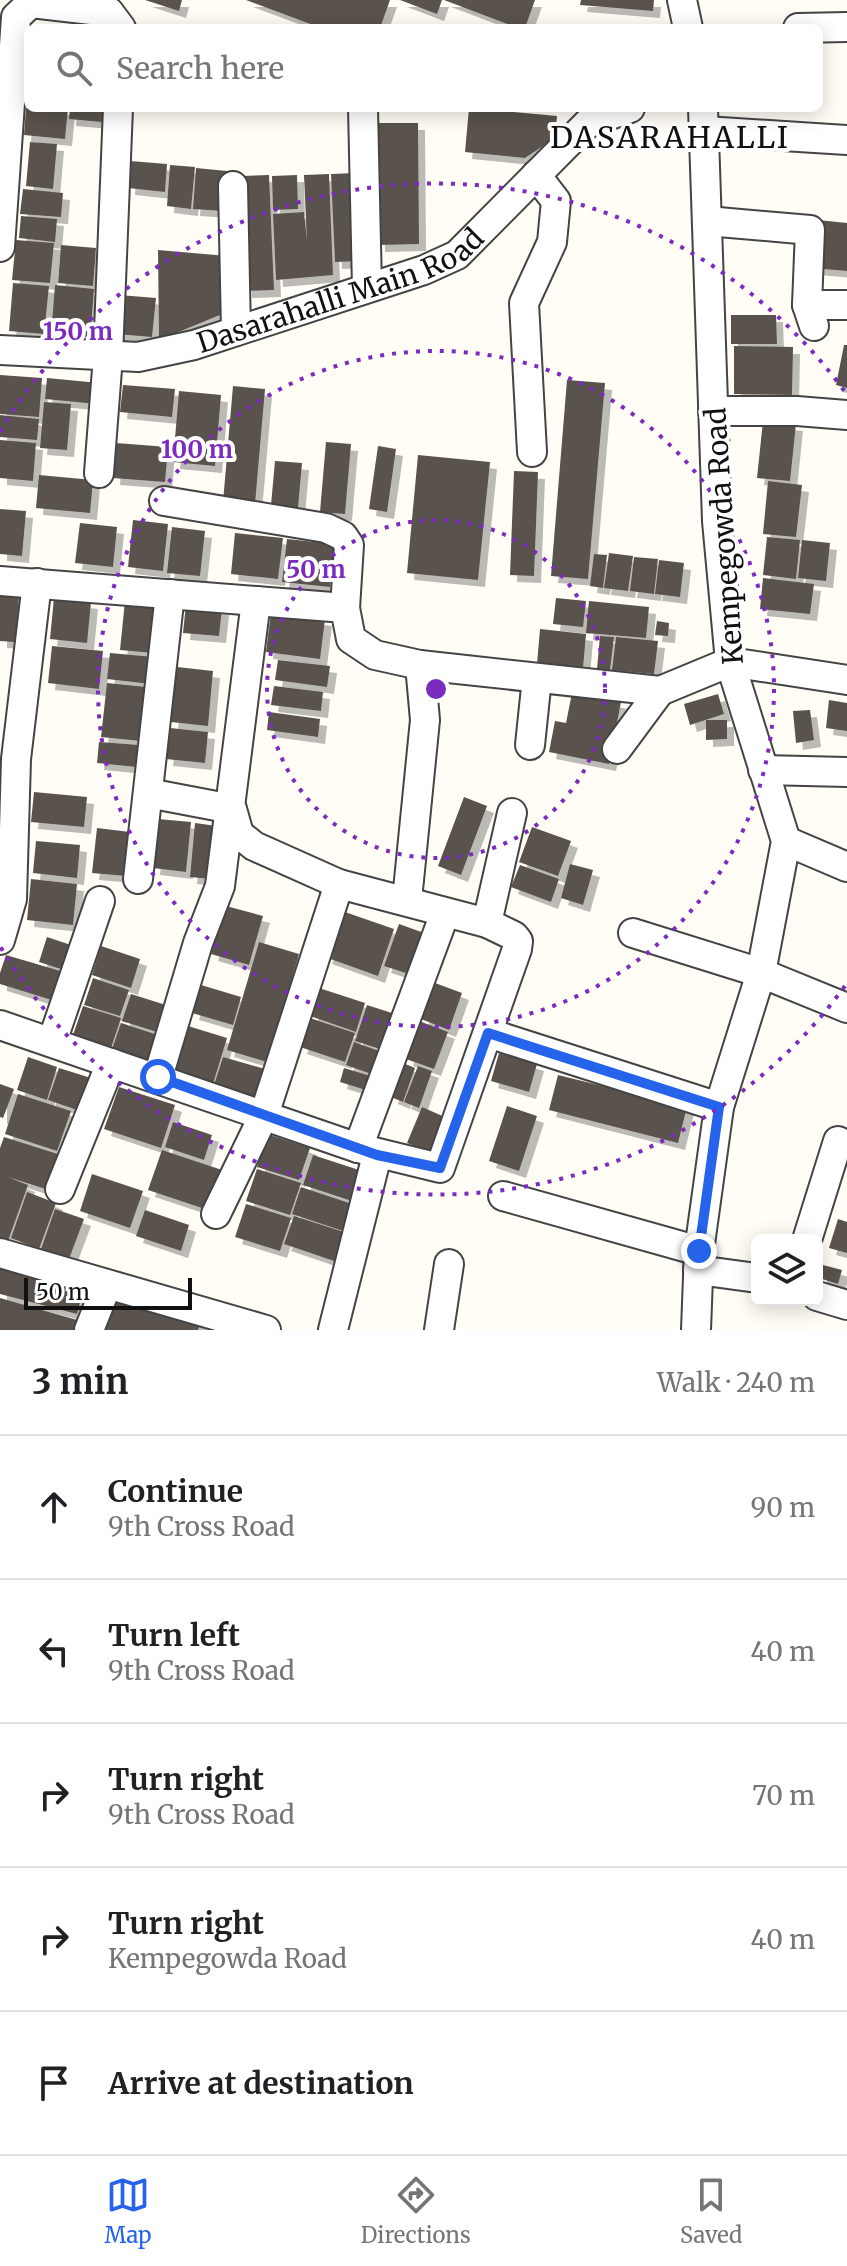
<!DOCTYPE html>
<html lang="en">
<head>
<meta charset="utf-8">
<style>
  :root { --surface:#fff; --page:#f6f6f6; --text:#202124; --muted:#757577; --line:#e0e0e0; --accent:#2563eb }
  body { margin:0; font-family:Merriweather,serif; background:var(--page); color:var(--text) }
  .controls { position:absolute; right:24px; bottom:24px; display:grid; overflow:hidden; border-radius:12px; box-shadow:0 4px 20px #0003 }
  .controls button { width:72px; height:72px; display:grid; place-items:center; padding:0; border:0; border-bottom:2px solid var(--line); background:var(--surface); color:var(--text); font:40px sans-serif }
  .scale { position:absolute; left:24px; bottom:20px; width:168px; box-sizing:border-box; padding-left:8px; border:4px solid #111; border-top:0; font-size:22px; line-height:28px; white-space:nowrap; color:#111; -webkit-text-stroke:6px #fff; paint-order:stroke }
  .stop { position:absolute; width:24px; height:24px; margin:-18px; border:6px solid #2563eb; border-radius:50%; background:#fff }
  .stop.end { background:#2563eb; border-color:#fff; box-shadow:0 2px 8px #0008 }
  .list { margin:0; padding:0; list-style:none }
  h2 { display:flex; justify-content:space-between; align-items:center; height:104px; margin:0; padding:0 32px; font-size:34px }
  h2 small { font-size:26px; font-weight:400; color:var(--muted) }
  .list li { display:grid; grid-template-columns:52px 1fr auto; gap:24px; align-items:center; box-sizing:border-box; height:144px; padding:0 32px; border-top:2px solid var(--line) }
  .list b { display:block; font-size:30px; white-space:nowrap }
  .list p { margin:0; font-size:26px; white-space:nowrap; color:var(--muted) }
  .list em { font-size:26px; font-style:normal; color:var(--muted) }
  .icon { flex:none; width:44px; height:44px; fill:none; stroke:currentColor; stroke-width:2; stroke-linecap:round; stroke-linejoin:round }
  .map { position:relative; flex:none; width:847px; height:1330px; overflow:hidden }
  .search { position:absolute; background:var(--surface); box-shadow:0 4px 20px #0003; left:24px; right:24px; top:24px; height:88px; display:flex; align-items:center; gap:20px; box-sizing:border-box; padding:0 28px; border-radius:12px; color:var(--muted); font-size:30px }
  .sheet { height:824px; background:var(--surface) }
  nav { display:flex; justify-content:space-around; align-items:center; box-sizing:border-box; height:112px; border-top:2px solid var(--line); background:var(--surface); font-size:22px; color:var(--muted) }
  nav a { display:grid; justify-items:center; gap:4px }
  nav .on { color:var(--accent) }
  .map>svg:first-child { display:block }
  .building { fill:#5a524d; filter:url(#shadow) }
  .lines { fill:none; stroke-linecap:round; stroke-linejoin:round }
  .minor-casing { stroke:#444; stroke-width:32 }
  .minor { stroke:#fff; stroke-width:28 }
  .route { stroke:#2563eb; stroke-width:10 }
  .ring { fill:none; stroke:#7b2cbf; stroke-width:4; stroke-dasharray:4 8 }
  .labels { text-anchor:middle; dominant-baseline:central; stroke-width:8; stroke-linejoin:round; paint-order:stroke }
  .street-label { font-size:28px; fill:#111; stroke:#fff }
  .neighbourhood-label { font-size:30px; letter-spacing:2px; fill:#111; stroke:#fff }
  .centre { fill:#7b2cbf; stroke:#fff; stroke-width:4 }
  .ring-label { font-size:24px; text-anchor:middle; font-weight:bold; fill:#7b2cbf; stroke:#fff; stroke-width:8; stroke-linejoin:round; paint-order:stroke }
</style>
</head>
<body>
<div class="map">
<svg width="847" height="1330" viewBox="0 0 847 1330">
  <defs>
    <filter id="shadow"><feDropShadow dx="7" dy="7" stdDeviation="0" flood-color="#0004"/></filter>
  </defs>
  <rect width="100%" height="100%" fill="#fffdf5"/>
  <!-- building -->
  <path class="building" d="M145 0H182L179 11Z
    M246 0H390L380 28H321Z
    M400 0H442L437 14Z
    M444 0H535L525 28H518Z
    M581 0H654L653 11 580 5Z
    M26 108H68L65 139 24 135Z
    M70 108H103L102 122 69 119Z
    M469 108 557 116 555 138 525 158 465 152Z
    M376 123H418L419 244 378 245Z
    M30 142 57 144 53 189 26 186Z
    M130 161 167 164 165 192 128 188Z
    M170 165 195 167 191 209 167 206Z
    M196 168 227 171 224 211 193 209Z
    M356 173 359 261 335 262 331 174Z
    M329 174 333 275 276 280 273 214 304 212 307 241 304 175Z
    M269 175 274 290 245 291 240 176Z
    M297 175 298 209 273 210 272 176Z
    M23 189 63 193 61 217 20 214Z
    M21 216 57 219 55 242 19 238Z
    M818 220 847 223V271L813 268Z
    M16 240 54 243 50 283 12 280Z
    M61 245 96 248 93 286 58 283Z
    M158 250 227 256 232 310 159 340Z
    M13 283 49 286 44 334 9 331Z
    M55 285 94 289 90 338 51 335Z
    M119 295 156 298 152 337 116 334Z
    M731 315H776L777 344H731Z
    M844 345H847V388L836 385Z
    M734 346 793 347 792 395 734 394Z
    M0 375 42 378 39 417 0 414Z
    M47 378 99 383 97 404 45 399Z
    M567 380 605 383 588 579 551 576Z
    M123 385 175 389 172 417 120 412Z
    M233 386 265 389 255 504 223 502Z
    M179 391 221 395 215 466 173 462Z
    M44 402 71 404 67 450 40 448Z
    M0 415 39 419 37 440 0 437Z
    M763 421 796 424 790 481 757 478Z
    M0 440 36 443 33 481 0 478Z
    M326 442 351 444 345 514 320 512Z
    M116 443 168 447 165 482 113 478Z
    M378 446 396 449 387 512 369 509Z
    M418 455 490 462 478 580 407 573Z
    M275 461 302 463 298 508 271 505Z
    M514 471 538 472 534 576 510 575Z
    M39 475 93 480 90 513 36 508Z
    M768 481 802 485 796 537 763 534Z
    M0 509 26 511 22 556 0 554Z
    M133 520 168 524 163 571 128 567Z
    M80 523 117 527 113 567 75 563Z
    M172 527 205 531 200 576 167 573Z
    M235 533 283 538 278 579 231 574Z
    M767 537 800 540 796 579 763 575Z
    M287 539 334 544 330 587 282 582Z
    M802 540 830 543 826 581 798 578Z
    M609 553 633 556 628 591 604 588Z
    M594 554 607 555 603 588 590 586Z
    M634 557 658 559 654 594 630 591Z
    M659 560 684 563 680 597 655 594Z
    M763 578 814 584 810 614 760 609Z
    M0 595 19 597 15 642 0 641Z
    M54 598 91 602 87 643 50 639Z
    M556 598 586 601 583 627 553 624Z
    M125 601 158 605 153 653 120 650Z
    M589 601 649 607 646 638 586 633Z
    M186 604 222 608 219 636 183 633Z
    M271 612 325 619 320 659 266 652Z
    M657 621 669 623 668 636 655 635Z
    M540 629 586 634 583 668 537 664Z
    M600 636 614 637 610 670 597 669Z
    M616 637 658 641 654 674 612 670Z
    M52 646 103 651 99 689 48 683Z
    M110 653 154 657 151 684 107 679Z
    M278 660 330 666 327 687 275 680Z
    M177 667 213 671 208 726 171 722Z
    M107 683 146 687 141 741 101 737Z
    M274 686 323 692 321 711 271 705Z
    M572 693 621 702 609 764 549 752 555 721 566 723Z
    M718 694 724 714 690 725 684 704Z
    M829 700 847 703V731L826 728Z
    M810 710 814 740 796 743 793 711Z
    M269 712 320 719 318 737 267 730Z
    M706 720H727V739L706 740Z
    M170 728 208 732 205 763 166 759Z
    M99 742 139 745 137 767 97 763Z
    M34 792 87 797 84 827 31 822Z
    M464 797 487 806 461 875 438 866Z
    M158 819 191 822 186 872 153 868Z
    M195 823 217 826 211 879 190 877Z
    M532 827 571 841 558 876 519 862Z
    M97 828 130 832 126 876 92 873Z
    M36 841 80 845 77 878 33 873Z
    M570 864 593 870 583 905 561 898Z
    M520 865 559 879 551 902 511 887Z
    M31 879 77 884 73 925 27 920Z
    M226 906 263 916 249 965 211 954Z
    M342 911 394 929 378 976 325 957Z
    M399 924 427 934 412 975 384 966Z
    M47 937 74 946 67 971 39 962Z
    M259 942 299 954 267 1062 227 1050Z
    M101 946 140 959 131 988 92 975Z
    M6 955 67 973 58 1002 0 984V973Z
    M93 978 129 990 120 1016 84 1005Z
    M435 983 462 993 449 1030 421 1019Z
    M201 985 241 997 233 1025 192 1013Z
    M319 988 365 1003 356 1032 310 1016Z
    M131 994 169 1006 160 1033 122 1021Z
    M367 1005 395 1014 383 1050 355 1041Z
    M83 1006 121 1018 111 1048 73 1035Z
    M310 1018 355 1033 345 1062 300 1047Z
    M419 1021 448 1032 434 1069 406 1059Z
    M121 1023 161 1036 151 1065 111 1052Z
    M188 1026 227 1038 213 1084 175 1072Z
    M354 1042 382 1052 374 1075 346 1065Z
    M499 1053 537 1064 529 1092 491 1081Z
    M28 1057 57 1067 47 1100 17 1090Z
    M223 1057 265 1069 256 1098 214 1085Z
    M403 1063 415 1068 403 1102 391 1097Z
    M418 1066 432 1071 419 1108 404 1102Z
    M59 1068 91 1078 80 1111 48 1100Z
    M344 1068 374 1077 369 1091 340 1082Z
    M558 1075 687 1107 678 1143 549 1110Z
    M0 1084 14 1089 3 1118 0 1117Z
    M119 1087 175 1105 161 1148 104 1129Z
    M18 1094 71 1111 57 1151 5 1134Z
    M507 1106 537 1116 519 1171 489 1161Z
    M422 1107 447 1118 433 1153 407 1143Z
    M173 1122 212 1135 204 1160 165 1147Z
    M267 1134 310 1148 299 1180 257 1167Z
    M4 1137 64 1156 52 1191 8 1177 28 1185 8 1241 0 1238V1148Z
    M162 1150 228 1172 214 1212 148 1190Z
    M313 1155 362 1171 352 1201 303 1185Z
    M257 1169 301 1183 290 1215 246 1201Z
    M92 1174 143 1191 130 1228 80 1211Z
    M301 1187 352 1204 343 1231 292 1214Z
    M27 1192 56 1203 39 1249 11 1238Z
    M246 1204 291 1218 280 1251 235 1237Z
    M55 1209 84 1219 69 1259 41 1249Z
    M145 1210 189 1225 181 1251 136 1236Z
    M294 1216 347 1233 337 1262 284 1244Z
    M838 1219 847 1222V1253L829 1248Z
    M0 1259 86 1281 77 1314 0 1294Z
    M823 1265 842 1270 838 1284 819 1278Z
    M114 1291 201 1321 198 1330H101Z
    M0 1298 77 1320 74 1330H0Z"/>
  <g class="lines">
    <!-- minor casing -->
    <g class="minor-casing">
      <g id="minor">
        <path d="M682 0 688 28"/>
        <path d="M798 28 847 27"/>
        <path d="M363 108 367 288"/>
        <path d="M705 131 847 140"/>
        <path d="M233 186 236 331"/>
        <path d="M707 221 810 230 807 305 814 326"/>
        <path d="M0 247 16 17 31 3 109 12 121 28"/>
        <path d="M807 305H847"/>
        <path id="s1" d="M0 350 138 357 194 345 424 270 457 255 589 122 630 108"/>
        <path d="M713 411H797L847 415"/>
        <path d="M532 452 524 303 552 242 556 201 536 175"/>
        <path d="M99 473 108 356 118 108"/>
        <path d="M164 501 326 528 343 536 349 545 345 608"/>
        <path d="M0 581 345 608 351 639 375 655 420 665 660 691 730 662 847 680"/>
        <path d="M530 745 537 678"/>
        <path d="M617 749 660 691"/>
        <path d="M763 770 847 772"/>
        <path d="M148 793 232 809 239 834 254 846 339 884 487 923"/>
        <path d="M786 841 847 867"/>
        <path d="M138 879 170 594"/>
        <path d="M407 900 425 720 420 665"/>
        <path d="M633 933 761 973 847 1008"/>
        <path d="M0 940 12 899 16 759 37 583"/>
        <path d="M0 1025 358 1148 440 1168 517 949 518 941 514 936 487 923 512 813"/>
        <path d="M488 1033 719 1107"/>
        <path d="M52 1042 100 901"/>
        <path d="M158 1077 198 943 220 886 256 601"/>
        <path d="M358 1148 445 913"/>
        <path d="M60 1189 111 1063"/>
        <path d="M503 1196 699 1251"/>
        <path d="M216 1214 264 1115 339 884"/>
        <path d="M807 1240 838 1141"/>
        <path d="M0 1253 266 1330"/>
        <path d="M698 1270 757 1278"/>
        <path d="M817 1296 847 1305"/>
        <path d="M89 1330 107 1285"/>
        <path d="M333 1330 377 1155"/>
        <path d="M439 1330 449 1264"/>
        <path d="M696 1330 699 1251 719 1107 761 973 786 841 730 662 717 521 703 108"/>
      </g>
    </g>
    <!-- minor -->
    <use href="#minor" class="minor"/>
  </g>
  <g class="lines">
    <!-- route -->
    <path class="route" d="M158 1077 377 1155 440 1168 488 1033 719 1107 699 1251"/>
  </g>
  <!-- distance rings -->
  <g class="ring">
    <circle cx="436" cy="689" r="169"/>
    <circle cx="436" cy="689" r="338"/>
    <path d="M845 986A506 506 0 0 1 0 946M0 432A506 506 0 0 1 845 392"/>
  </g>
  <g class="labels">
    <!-- street labels -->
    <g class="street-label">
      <text stroke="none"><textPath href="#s1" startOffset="352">Dasarahalli Main Road</textPath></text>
      <text transform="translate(724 536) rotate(-94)">Kempegowda Road</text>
    </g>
    <!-- neighbourhood labels -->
    <g class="neighbourhood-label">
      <text x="670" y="137">DASARAHALLI</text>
    </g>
  </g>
  <circle cx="436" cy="689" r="12" class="centre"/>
  <g class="ring-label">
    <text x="78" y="340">150 m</text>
    <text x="197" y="458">100 m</text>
    <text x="316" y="578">50 m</text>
  </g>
</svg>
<div class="controls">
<button><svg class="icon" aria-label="layers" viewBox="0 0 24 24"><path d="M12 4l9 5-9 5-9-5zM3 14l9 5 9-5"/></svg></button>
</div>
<div class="scale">50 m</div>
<div class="stop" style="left:158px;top:1077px"></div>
<div class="stop end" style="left:699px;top:1251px"></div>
<div class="search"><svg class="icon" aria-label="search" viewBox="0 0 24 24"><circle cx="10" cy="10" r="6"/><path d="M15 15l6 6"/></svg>Search here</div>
</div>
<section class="sheet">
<h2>3 min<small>Walk · 240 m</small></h2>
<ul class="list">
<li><svg class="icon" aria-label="ahead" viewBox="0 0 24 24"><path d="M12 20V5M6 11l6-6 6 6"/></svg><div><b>Continue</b><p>9th Cross Road</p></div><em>90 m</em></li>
<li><svg class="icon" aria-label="left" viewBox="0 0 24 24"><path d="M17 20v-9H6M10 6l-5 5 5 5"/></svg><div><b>Turn left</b><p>9th Cross Road</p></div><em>40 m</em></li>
<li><svg class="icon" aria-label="right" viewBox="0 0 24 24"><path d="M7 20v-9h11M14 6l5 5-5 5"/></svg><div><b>Turn right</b><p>9th Cross Road</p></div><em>70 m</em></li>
<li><svg class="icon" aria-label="right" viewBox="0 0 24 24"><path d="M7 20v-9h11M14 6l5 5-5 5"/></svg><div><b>Turn right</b><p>Kempegowda Road</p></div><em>40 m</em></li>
<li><svg class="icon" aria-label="arrive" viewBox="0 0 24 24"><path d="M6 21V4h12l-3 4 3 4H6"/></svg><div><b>Arrive at destination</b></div></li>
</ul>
</section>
<nav>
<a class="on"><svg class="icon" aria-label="map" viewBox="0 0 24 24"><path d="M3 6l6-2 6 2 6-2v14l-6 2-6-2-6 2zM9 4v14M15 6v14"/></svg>Map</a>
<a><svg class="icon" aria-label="directions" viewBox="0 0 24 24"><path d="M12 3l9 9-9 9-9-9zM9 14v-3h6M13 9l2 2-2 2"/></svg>Directions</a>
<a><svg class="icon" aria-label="saved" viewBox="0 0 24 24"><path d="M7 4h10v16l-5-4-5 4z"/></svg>Saved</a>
</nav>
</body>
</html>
